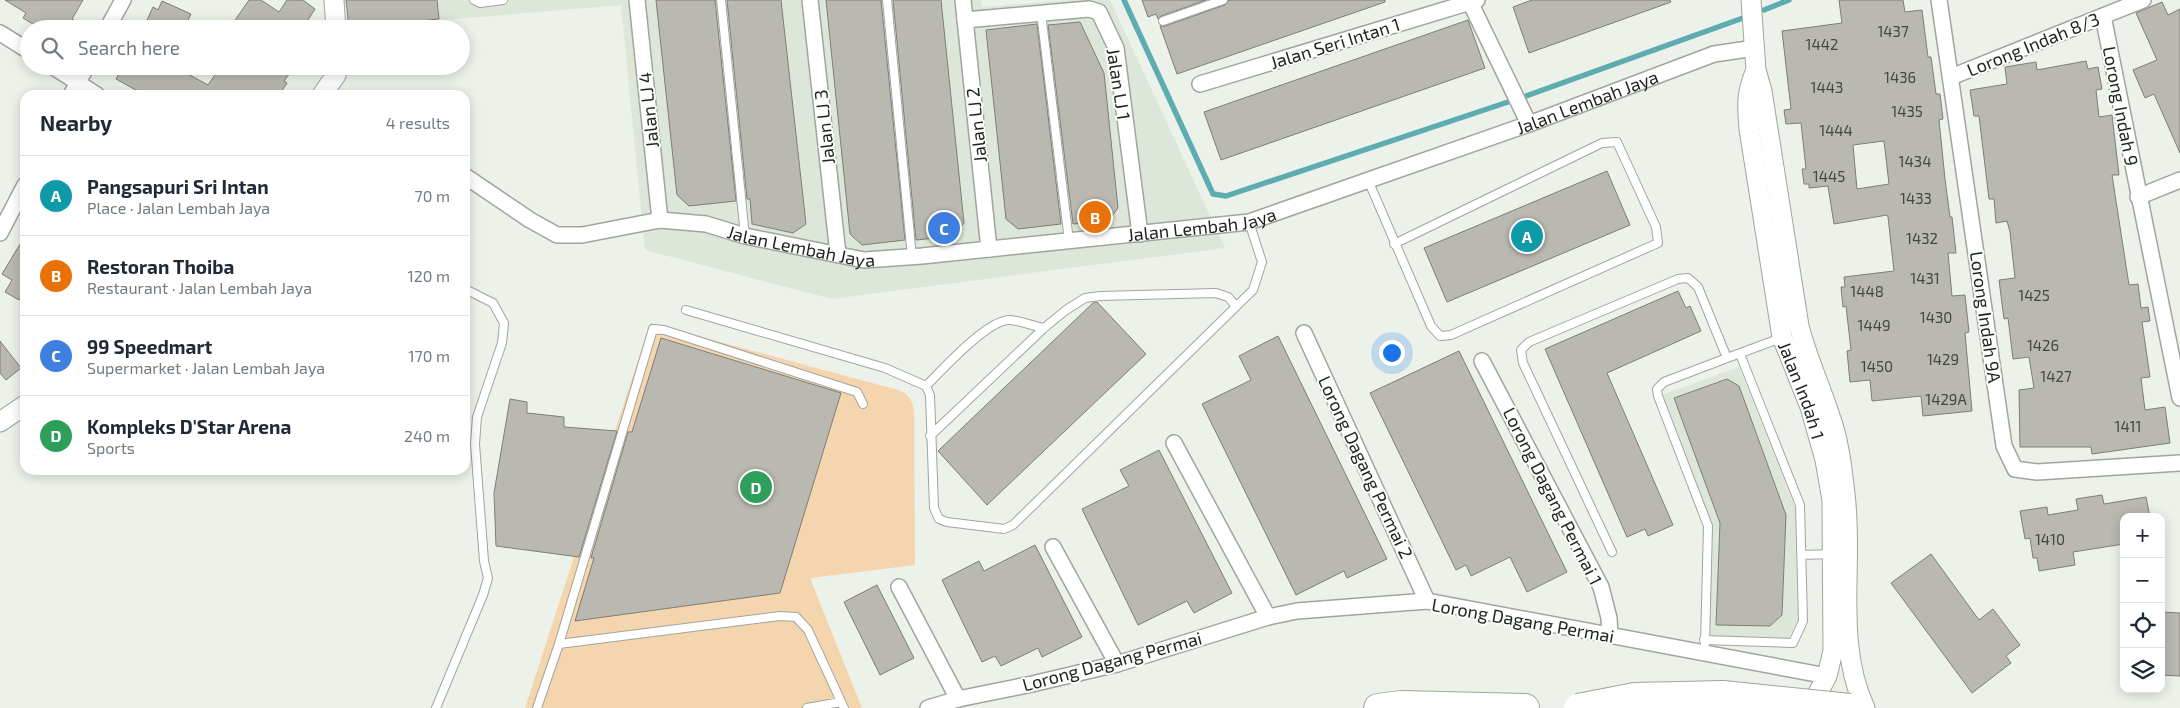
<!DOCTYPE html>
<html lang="en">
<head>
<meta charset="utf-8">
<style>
  :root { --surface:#fff; --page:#f2f2f3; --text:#1f2937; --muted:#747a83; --line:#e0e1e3; --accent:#a22d86 }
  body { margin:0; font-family:"Exo 2",sans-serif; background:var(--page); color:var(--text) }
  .controls { position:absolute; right:15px; bottom:15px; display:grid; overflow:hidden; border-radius:10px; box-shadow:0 2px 12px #0003 }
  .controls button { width:45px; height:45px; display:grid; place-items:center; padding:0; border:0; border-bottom:1px solid var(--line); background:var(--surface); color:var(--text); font:25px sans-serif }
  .you { position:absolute; left:1391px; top:352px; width:18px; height:18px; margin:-12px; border:4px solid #fff; border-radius:50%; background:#1a73e8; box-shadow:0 0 0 8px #1a73e833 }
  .badge { display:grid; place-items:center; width:32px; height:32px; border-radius:50%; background:var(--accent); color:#fff; font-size:16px; font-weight:700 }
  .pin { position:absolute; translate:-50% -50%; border:2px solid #fff; box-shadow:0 1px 5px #0006 }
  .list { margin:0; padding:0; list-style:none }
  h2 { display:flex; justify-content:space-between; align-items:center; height:65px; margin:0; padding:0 20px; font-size:21px }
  h2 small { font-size:16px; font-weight:400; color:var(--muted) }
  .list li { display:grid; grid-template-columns:32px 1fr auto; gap:15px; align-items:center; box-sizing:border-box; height:80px; padding:0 20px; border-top:1px solid var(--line) }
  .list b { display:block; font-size:19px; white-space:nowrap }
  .list p { margin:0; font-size:16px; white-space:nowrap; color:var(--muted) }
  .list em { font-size:16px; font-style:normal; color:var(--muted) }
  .icon { flex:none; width:28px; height:28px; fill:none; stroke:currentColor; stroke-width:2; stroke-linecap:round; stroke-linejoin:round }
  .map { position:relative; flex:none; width:2180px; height:708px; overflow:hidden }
  .search { position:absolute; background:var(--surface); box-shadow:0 2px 12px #0003; left:20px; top:20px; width:450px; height:55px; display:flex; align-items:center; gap:12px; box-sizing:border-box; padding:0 18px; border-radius:28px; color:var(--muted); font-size:19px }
  .panel { position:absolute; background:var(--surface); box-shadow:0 2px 12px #0003; left:20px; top:90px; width:450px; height:385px; border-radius:15px }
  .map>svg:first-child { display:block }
  .built { fill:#dde7d9 }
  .green { fill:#f4d5ad }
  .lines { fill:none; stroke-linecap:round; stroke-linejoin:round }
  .stream { stroke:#5cacb0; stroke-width:5.5 }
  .building { fill:#bab9b1; stroke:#7e7e76; fill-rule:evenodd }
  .service-casing { stroke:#a0a59e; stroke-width:10 }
  .minor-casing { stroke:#a0a59e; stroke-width:18 }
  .tertiary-casing { stroke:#a0a59e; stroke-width:21 }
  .motorway-casing { stroke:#a0a59e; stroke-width:30 }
  .service { stroke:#fff; stroke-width:8 }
  .minor { stroke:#fff; stroke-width:15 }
  .tertiary { stroke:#fff; stroke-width:19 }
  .motorway { stroke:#fff; stroke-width:28 }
  .motorway-bridge-casing { stroke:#a0a59e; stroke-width:30; stroke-linecap:butt }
  .motorway-bridge { stroke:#fff; stroke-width:28 }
  .labels { text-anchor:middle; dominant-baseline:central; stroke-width:4; stroke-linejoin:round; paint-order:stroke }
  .number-label { font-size:15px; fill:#464743 }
  .street-label { font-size:18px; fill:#1f211e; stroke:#fafff9 }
</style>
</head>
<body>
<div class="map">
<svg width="2180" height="708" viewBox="0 0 2180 708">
  <rect width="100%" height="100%" fill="#ecf2ea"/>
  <!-- built -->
  <path class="built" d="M347 0H981L982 7 1069 0H1110L1225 248 832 299 645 250 621 5 350 28Z
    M1739 367 1795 508 1798 619 1789 638 1709 636 1712 525 1661 395Z"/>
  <!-- green -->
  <path class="green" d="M650 323 898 390C908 394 911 398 914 409L915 565 810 578 862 708H525Z"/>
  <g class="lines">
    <!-- stream -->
    <path class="stream" d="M1124 0 1213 194 1226 196 1508 102
      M1764 10 1789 0
      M1526 96 1743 18"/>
  </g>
  <!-- building -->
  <path class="building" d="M5 0H83L72 19 88 29H41L23 18 26 13Z
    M249 0H261L279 12 287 0H303L315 9 302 29H229Z
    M346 0H437L439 19 349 28Z
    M656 0H715L736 201 689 206 677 195Z
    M727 0H781L806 224 793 233 752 224 750 199H747Z
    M826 0H881L905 240 862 245 850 234Z
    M893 0H941L964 223 954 236 916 240Z
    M1142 0H1206L1161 16 1158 19 1156 14 1148 17Z
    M1229 0H1385V2L1177 74 1160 26H1165L1225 5Z
    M1532 0H1670L1671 2 1529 53 1513 7Z
    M1839 0H1903L1905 12 1922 10 1928 57H1931L1936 94H1940L1943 119 1939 120 1945 179 1950 217H1952L1956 253H1948L1952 296 1965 295 1969 332 1965 333 1972 411 1923 416 1921 396 1872 401 1870 380 1850 382 1847 351 1851 350 1846 306 1843 307 1841 287H1845L1844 277 1894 271 1888 217 1887 215 1834 224 1828 186 1809 188V184H1804L1802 169H1806L1801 123 1786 124 1784 110 1791 109 1782 31 1842 23ZM1884 141 1889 184 1857 189 1853 145Z
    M162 1 191 14 184 29H143L153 7 158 10Z
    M2162 2 2168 15 2180 9V153L2154 94 2145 98 2133 70 2157 60 2136 13Z
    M1468 20 1485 68 1221 160 1204 112Z
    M1080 22 1104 73 1118 208 1108 221 1073 224 1048 25Z
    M1037 24 1061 224 1018 229 1006 219 986 30Z
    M2086 61 2088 69 2098 67 2102 89 2096 90 2099 117 2112 115 2119 175H2112L2129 285 2138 284 2141 308 2148 307 2150 321 2142 322 2150 377 2141 378 2145 410 2165 407 2170 443 2092 454 2091 447H2020L2019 390 2034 388 2029 357 2013 359 2008 318 2004 319 1999 280 2015 278 2010 232 2007 221 1996 223 1994 199H1989L1979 116H1974L1970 90 2007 84 2005 67 2036 62 2037 70Z
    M123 66H173L208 85 221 66H295L284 81 287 83 279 95H145L116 79Z
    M1607 171 1630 225 1447 302 1424 248Z
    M25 236V290L19 300 5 292 12 280 2 274Z
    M1678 291 1686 308 1690 306 1701 331 1607 373 1673 525 1648 536 1645 529 1627 537 1545 349Z
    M1094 302H1097L1146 354 987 505 938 451Z
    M1278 336 1387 559 1347 578 1344 571 1296 595 1202 404 1251 380 1239 356Z
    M661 338 841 393 780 593 575 621 594 558H591L628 432H632Z
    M0 341 21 368 6 380 0 373Z
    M1459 351 1567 572 1527 592 1510 557 1471 576 1466 565 1456 570 1370 393Z
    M1727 379 1739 386 1786 515 1782 615 1770 626 1716 625 1720 523 1674 398Z
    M510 399 527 402V413L564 417V427L617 431 579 557 496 546 494 493Z
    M1159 450 1232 593 1194 613 1187 601 1138 625 1082 509 1129 486 1120 470Z
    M2102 495 2104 504 2146 497 2150 517H2124V544L2073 552 2075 565 2039 571 2037 558H2033L2030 538 2025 539 2020 511 2047 507 2048 515 2078 510 2076 499Z
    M1035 545 1082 637 1042 657 1038 648 1001 666 995 656 982 662 942 580 979 561 984 571Z
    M1931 554 1979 620 1993 609 2020 645 2006 656 2011 663 1972 693 1891 583Z
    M877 585 914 658 880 675 844 602Z
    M2161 612 2180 613V676L2161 675Z"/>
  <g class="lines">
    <!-- service casing -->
    <g class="service-casing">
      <path id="service" d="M474 0 480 3 503 0
        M721 0 745 236
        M887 0 912 257
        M1041 13 1069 241
        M1163 21 1223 0
        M1368 180 1431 326 1440 336 1451 335 1658 243 1656 227 1617 142 1602 143 1394 244
        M686 310 885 368 926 386 930 395 934 508 939 519 947 522 1004 529 1013 525 1253 290 1262 262 1249 222
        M926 386C942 370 988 319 1010 320 1021 321 1033 326 1044 328
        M930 436 1044 328 1066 310 1085 298 1100 296 1216 293 1228 297 1236 306
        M1612 552 1523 363 1521 350 1529 342 1678 279 1688 278 1698 287 1727 358 1781 338
        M1801 555 1832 554
        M1704 640 1793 643 1803 621 1800 505 1740 354
        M559 644 653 329 664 330 857 392 863 404
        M1705 644 1708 526 1658 396 1657 389 1664 382 1727 358
        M436 708 483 595 488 578 484 561 475 444 477 417 502 343 504 323 493 303 465 289
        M537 708 559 644 780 616 796 617 808 630 844 708
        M807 708 841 702"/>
    </g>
    <!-- minor casing -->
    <g class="minor-casing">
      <g id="minor">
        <path d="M637 0 660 220"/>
        <path d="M810 0 838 254"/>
        <path d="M963 0 989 249"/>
        <path d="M1469 0 1529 124"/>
        <path d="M1939 0 2004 446 2015 469 2037 472 2180 463"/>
        <path d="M2103 16 2180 398"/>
        <path d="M965 20 1089 9 1099 12 1116 48 1140 234"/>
        <path d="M107 29 123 0"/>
        <path d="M0 33 29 51"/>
        <path d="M52 66 97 95"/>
        <path d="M1951 77 2143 0"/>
        <path d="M1200 84 1477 0"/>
        <path d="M71 95 87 66"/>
        <path id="s1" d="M465 176 530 220 557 235H582L660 220 706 224 745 236 864 260 922 256 1249 222 1529 124 1714 54 1755 48"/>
        <path d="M2138 197 2180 180"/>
        <path d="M0 233 25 185"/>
        <path d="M1304 333 1427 601"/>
        <path d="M1482 361 1601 587 1609 618 1610 635"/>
        <path d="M1174 443 1268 617"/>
        <path d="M1053 547 1117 664"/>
        <path d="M899 587 958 699"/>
        <path d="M928 708 958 699 1032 684 1117 664 1268 617 1297 611 1427 601 1827 676"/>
      </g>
    </g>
    <!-- tertiary casing -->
    <g class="tertiary-casing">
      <g id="tertiary">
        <path d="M334 0 336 29"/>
        <path d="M1751 0 1756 70 1762 91 1799 326C1807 357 1820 385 1830 416 1839 440 1842 468 1845 494 1854 565 1834 641 1865 708"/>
        <path id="s2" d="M1756 70C1746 92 1747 105 1749 129L1782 337 1810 407 1825 460 1832 500 1833 651 1827 676 1810 708"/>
        <path d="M322 95 336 75 339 66"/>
        <path d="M0 422 25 405"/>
      </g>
    </g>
    <!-- motorway casing -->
    <g class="motorway-casing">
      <path id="motorway" d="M1378 708 1401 705 1525 708"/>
    </g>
    <!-- service -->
    <use href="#service" class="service"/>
    <!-- minor -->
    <use href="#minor" class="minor"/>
    <!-- tertiary -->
    <use href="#tertiary" class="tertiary"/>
    <!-- motorway -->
    <use href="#motorway" class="motorway"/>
    <!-- motorway-bridge casing -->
    <g class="motorway-bridge-casing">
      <path id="motorway-bridge" d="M1578 708 1635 697 1723 695 1850 708"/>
    </g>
    <!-- motorway-bridge -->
    <use href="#motorway-bridge" class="motorway-bridge"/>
  </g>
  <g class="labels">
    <!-- number labels -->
    <g class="number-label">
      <text x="1893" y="31">1437</text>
      <text x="1822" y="44">1442</text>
      <text x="1900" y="77">1436</text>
      <text x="1827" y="87">1443</text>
      <text x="1907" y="111">1435</text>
      <text x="1836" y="130">1444</text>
      <text x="1915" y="161">1434</text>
      <text x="1829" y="176">1445</text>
      <text x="1916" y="198">1433</text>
      <text x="1922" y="238">1432</text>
      <text x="1925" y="278">1431</text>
      <text x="1867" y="291">1448</text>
      <text x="2034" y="295">1425</text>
      <text x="1936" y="317">1430</text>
      <text x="1874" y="325">1449</text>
      <text x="2043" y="345">1426</text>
      <text x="1943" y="359">1429</text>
      <text x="1877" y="366">1450</text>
      <text x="2056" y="376">1427</text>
      <text x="1946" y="399">1429A</text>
      <text x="2128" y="426">1411</text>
      <text x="2050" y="539">1410</text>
    </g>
    <!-- street labels -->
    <g class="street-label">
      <text transform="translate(1335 43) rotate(-17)">Jalan Seri Intan 1</text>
      <text transform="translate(2033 44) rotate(-22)">Lorong Indah 8/3</text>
      <text transform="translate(1119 84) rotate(81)">Jalan LJ 1</text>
      <text stroke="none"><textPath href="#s1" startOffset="1168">Jalan Lembah Jaya</textPath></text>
      <text transform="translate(2121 106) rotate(79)">Lorong Indah 9</text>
      <text transform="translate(648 110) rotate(-96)">Jalan LJ 4</text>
      <text transform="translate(976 125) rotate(-96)">Jalan LJ 2</text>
      <text transform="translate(824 127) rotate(-96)">Jalan LJ 3</text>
      <text stroke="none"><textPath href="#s1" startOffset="762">Jalan Lembah Jaya</textPath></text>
      <text stroke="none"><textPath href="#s1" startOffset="358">Jalan Lembah Jaya</textPath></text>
      <text transform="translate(1986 317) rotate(82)">Lorong Indah 9A</text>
      <text stroke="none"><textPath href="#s2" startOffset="328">Jalan Indah 1</textPath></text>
      <text transform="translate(1366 467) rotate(65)">Lorong Dagang Permai 2</text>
      <text transform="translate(1553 496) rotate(63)">Lorong Dagang Permai 1</text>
      <text transform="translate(1523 620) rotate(10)">Lorong Dagang Permai</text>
      <text transform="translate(1112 661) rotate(-15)">Lorong Dagang Permai</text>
    </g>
  </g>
</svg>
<div class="controls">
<button>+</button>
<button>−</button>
<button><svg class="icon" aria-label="locate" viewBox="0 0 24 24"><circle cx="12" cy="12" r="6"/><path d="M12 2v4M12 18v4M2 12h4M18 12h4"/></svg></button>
<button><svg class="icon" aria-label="layers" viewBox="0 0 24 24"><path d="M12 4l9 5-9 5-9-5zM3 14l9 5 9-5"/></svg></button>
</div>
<div class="you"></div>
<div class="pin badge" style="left:1527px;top:236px;background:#0f9aa8">A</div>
<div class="pin badge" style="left:1095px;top:217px;background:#e8710a">B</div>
<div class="pin badge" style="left:944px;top:228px;background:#3f7fe0">C</div>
<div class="pin badge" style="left:756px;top:487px;background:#2e9e5b">D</div>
<div class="search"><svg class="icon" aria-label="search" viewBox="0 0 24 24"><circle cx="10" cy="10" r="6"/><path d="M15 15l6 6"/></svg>Search here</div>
<section class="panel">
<h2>Nearby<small>4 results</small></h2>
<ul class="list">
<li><span class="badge" style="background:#0f9aa8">A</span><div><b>Pangsapuri Sri Intan</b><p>Place · Jalan Lembah Jaya</p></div><em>70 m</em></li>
<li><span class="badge" style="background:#e8710a">B</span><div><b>Restoran Thoiba</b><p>Restaurant · Jalan Lembah Jaya</p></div><em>120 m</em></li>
<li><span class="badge" style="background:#3f7fe0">C</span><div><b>99 Speedmart</b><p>Supermarket · Jalan Lembah Jaya</p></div><em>170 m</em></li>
<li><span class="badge" style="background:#2e9e5b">D</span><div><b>Kompleks D'Star Arena</b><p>Sports</p></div><em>240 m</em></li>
</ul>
</section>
</div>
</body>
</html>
